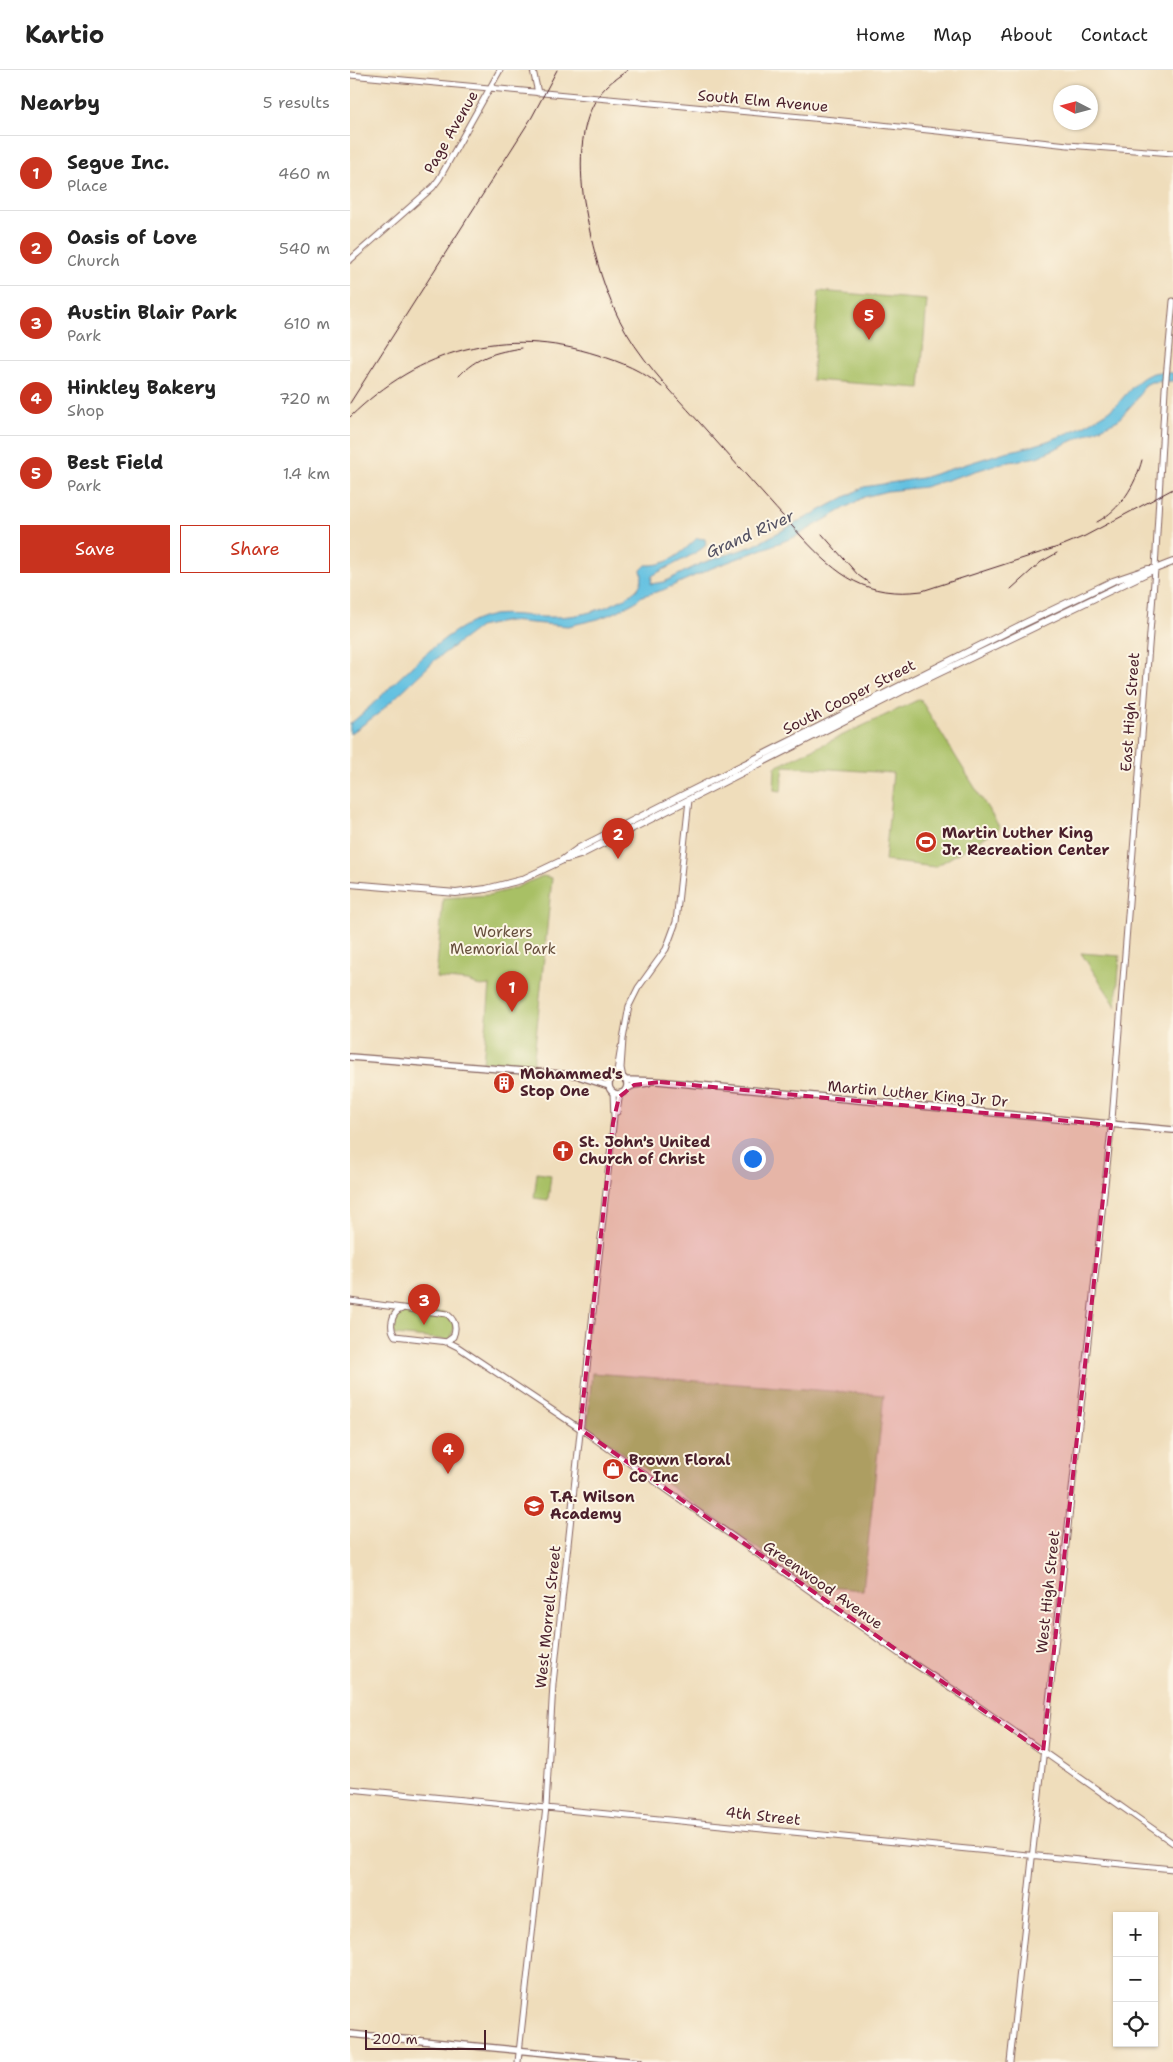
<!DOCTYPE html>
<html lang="en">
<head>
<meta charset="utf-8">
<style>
  :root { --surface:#fff; --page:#f6f6f6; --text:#222; --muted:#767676; --line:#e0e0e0; --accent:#c8321e }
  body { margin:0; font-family:"Shantell Sans",sans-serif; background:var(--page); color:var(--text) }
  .controls { position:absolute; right:15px; bottom:15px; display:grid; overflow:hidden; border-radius:0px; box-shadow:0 1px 4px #0004 }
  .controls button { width:45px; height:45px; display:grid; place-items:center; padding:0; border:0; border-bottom:1px solid var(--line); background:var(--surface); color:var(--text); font:25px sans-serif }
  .compass { position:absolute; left:703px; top:15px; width:45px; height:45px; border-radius:50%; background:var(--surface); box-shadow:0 1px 4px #0004; rotate:276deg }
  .scale { position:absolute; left:15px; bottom:12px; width:121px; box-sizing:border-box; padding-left:5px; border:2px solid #4a1f2b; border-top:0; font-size:14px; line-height:18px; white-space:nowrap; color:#4a1f2b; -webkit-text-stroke:4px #fcf5e5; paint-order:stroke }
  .you { position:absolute; left:402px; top:1088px; width:18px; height:18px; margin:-12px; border:4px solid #fff; border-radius:50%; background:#1a73e8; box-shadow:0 0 0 8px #1a73e833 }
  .badge { display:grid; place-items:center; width:32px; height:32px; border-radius:50%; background:var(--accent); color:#fff; font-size:16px; font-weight:700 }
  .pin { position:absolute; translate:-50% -41px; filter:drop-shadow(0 1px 2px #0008) }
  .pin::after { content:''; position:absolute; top:26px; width:18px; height:15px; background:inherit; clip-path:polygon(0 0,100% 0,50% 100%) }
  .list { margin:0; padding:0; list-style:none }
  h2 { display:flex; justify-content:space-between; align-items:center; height:65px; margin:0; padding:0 20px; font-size:21px }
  h2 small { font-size:16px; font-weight:400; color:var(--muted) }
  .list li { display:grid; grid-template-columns:32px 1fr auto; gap:15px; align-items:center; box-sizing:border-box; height:75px; padding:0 20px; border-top:1px solid var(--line) }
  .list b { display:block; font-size:19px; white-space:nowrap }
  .list p { margin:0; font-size:16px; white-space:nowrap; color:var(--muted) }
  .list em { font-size:16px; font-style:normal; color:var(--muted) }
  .actions { display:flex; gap:10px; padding:15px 20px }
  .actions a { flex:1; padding:11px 0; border:1px solid var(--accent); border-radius:0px; text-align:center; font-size:18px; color:var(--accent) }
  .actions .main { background:var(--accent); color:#fff }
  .icon { flex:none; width:28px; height:28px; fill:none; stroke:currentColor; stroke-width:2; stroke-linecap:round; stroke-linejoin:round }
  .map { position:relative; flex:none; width:823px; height:1992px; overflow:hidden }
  header { display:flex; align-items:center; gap:30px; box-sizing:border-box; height:70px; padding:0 25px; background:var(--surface); border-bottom:1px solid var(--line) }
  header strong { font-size:24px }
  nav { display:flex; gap:28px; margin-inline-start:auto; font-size:18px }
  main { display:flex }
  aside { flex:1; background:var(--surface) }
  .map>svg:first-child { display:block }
  .green { fill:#a8c065; stroke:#797048 }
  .water { fill:#63c1e1; stroke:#567086 }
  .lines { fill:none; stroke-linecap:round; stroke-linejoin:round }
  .tertiary-casing { stroke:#84625d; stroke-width:7 }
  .secondary-casing { stroke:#84625d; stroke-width:8 }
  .primary-casing { stroke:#84625d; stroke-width:8 }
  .tertiary { stroke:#fff; stroke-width:5 }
  .secondary { stroke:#fff; stroke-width:5.5 }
  .primary { stroke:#fff; stroke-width:6 }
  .rail { stroke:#4a1f2b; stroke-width:1 }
  .marked { fill:#c2185b; fill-opacity:0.2; stroke:#c2185b; stroke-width:4; stroke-dasharray:10 6; stroke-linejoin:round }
  .labels { text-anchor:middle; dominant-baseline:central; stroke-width:4; stroke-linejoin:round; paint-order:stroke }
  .street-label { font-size:15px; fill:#4a1f2b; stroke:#fcf5e5 }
  .poi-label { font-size:15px; font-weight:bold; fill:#4a1f2b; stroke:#fcf5e5; text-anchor:start }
  .park-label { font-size:15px; fill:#664f3c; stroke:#fcf5e5 }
  .water-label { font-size:16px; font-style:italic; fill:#525062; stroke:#fcf5e5 }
</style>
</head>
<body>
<header>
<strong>Kartio</strong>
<nav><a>Home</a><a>Map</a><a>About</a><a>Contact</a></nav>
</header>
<main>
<aside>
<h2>Nearby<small>5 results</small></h2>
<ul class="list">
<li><span class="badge">1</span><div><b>Segue Inc.</b><p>Place</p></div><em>460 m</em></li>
<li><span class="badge">2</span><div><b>Oasis of Love</b><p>Church</p></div><em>540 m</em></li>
<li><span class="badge">3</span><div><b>Austin Blair Park</b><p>Park</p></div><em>610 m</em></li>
<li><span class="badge">4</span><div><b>Hinkley Bakery</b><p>Shop</p></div><em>720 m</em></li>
<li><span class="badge">5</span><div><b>Best Field</b><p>Park</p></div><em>1.4 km</em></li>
</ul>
<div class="actions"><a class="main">Save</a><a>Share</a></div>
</aside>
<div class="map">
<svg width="823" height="1992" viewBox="0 0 823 1992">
  <rect width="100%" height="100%" fill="#fcf5e5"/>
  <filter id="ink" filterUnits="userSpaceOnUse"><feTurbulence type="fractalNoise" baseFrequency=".02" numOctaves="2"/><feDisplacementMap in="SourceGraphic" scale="10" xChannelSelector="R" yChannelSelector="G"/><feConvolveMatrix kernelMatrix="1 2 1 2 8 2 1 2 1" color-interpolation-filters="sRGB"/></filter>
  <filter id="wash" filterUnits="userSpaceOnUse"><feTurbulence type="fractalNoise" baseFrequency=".0096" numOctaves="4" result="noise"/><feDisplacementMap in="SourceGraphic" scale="20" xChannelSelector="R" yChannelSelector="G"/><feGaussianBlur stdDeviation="1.12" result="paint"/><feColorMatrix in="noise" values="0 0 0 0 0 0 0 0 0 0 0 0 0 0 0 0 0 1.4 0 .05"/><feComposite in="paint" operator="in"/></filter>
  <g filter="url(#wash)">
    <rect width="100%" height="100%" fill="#efddbb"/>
    <!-- green -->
    <path class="green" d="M469 221 577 230 570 318 462 310Z
      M570 629 650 758 585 797 535 791 543 703 434 696 431 721 424 720 425 697Z
      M193 806 202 808 183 997 133 992 140 915 129 916 118 911 86 908 93 828 139 825 162 819Z
      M731 883 770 886 766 937 764 933Z
      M187 1103 201 1105 198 1130 184 1128Z
      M49 1239 95 1243 105 1256 100 1270 44 1265 43 1246Z
      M242 1303 534 1325 513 1520 477 1517 470 1523 237 1357Z"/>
    <!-- water -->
    <path class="water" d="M809 302 823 303V311L801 312 795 315 787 329 768 350 687 387 648 394 574 417 537 421 514 427 445 467 362 498 313 520 292 526 285 532 266 542 248 549 218 556 158 551 129 557 85 590 29 643 0 664V654C41 622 92 554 144 545 160 543 176 546 193 547 222 548 247 543 273 529 285 522 295 516 291 500L296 495C318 496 332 483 347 468L355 469 356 475C346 485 316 497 302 506L301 514 314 512 352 493 403 476 514 417 572 408 655 382C691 376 729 361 759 341 777 328 785 305 809 302Z"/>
  </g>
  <g filter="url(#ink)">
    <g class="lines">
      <!-- tertiary casing -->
      <g class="tertiary-casing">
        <path id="tertiary" d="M183 0 188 23
          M0 5 484 50 718 75 823 83
          M0 190 83 117 89 109 150 0
          M266 1007 271 977
          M273 1008 271 998 273 969 279 936 288 918 316 879 326 852 339 730
          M267 1042 270 1023
          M0 1231 97 1244C105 1250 107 1258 103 1267L96 1272
          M52 1239C41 1242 39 1258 45 1266L98 1272 108 1277 235 1362 555 1588 624 1633 823 1773
          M0 1719 823 1799
          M168 1992 196 1737 203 1614 264 1047 263 1022
          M660 1992 762 1050 805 499 815 319 823 231"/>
      </g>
      <!-- secondary casing -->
      <g class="secondary-casing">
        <path id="secondary" d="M0 987 262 1008
          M259 1015a9 9 0 1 1 18 0a9 9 0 1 1-18 0Z
          M231 1007 259 1016
          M275 1010 307 1011 823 1060
          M276 1019 284 1015 298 1013
          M0 1964 289 1992"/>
      </g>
      <!-- primary casing -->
      <g class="primary-casing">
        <path id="primary" d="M217 789 230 785 562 616 805 499 823 492
          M0 814 106 823 136 819 171 810 211 791 229 778 333 725 673 554 763 511 798 499H805"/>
      </g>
      <!-- tertiary -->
      <use href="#tertiary" class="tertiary"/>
      <!-- secondary -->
      <use href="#secondary" class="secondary"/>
      <!-- primary -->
      <use href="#primary" class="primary"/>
      <!-- rail -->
      <path class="rail" d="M278 0C271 5 263 10 257 16 228 44 229 95 234 131 241 171 250 211 268 247 288 287 319 319 349 352 383 390 417 429 452 467 488 506 516 528 572 521L711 476 735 466 823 419
        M109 306C126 287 146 282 171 278
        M0 333 182 47 207 0
        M0 347C70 279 154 255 248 285 271 292 293 301 312 317
        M747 452C771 439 785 416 792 390
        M472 464 508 505 519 513
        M661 519 691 492 707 483"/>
    </g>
  </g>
  <!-- marked area -->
  <path class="marked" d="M310 1012 761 1055 693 1682 230 1359 263 1053 269 1027 284 1015Z"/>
  <!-- icons -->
  <defs>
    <g id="stadium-disc" transform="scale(1.125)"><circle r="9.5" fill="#c8321e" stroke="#fcf5e5"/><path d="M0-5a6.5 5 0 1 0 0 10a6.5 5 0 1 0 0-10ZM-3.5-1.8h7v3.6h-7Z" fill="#fff"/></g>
    <g id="building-disc" transform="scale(1.125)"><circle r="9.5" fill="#c8321e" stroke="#fcf5e5"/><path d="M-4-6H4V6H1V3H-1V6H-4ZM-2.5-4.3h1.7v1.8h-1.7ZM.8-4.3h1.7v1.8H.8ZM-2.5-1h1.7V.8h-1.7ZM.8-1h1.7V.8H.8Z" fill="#fff"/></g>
    <g id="church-disc" transform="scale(1.125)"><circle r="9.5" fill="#c8321e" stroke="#fcf5e5"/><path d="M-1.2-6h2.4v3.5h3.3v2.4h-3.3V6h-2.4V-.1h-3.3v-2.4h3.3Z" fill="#fff"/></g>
    <g id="shop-disc" transform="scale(1.125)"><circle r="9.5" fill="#c8321e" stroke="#fcf5e5"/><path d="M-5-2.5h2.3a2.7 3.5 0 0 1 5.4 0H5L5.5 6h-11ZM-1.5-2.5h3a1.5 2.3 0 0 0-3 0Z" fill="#fff"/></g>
    <g id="school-disc" transform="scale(1.125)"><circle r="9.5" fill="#c8321e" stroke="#fcf5e5"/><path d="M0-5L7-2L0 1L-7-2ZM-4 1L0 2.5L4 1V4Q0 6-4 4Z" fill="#fff"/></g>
  </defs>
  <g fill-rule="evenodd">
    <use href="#stadium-disc" x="576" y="772"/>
    <use href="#building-disc" x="154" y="1013"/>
    <use href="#church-disc" x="213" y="1081"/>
    <use href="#shop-disc" x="263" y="1399"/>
    <use href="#school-disc" x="184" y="1436"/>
  </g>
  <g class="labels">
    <!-- street labels -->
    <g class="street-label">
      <text transform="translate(413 31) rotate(5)">South Elm Avenue</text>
      <text transform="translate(101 62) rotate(-60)">Page Avenue</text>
      <text transform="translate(499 627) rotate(-27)">South Cooper Street</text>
      <text transform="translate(780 642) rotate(-86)">East High Street</text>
      <text transform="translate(568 1024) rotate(5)">Martin Luther King Jr Dr</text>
      <text transform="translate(473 1515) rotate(35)">Greenwood Avenue</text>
      <text transform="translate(698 1522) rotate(-84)">West High Street</text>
      <text transform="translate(198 1547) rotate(-84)">West Morrell Street</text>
      <text transform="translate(413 1746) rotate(6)">4th Street</text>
    </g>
    <!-- poi labels -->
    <g class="poi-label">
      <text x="592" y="763">Martin Luther King<tspan x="592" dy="17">Jr. Recreation Center</tspan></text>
      <text x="170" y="1004">Mohammed's<tspan x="170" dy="17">Stop One</tspan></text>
      <text x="229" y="1072">St. John's United<tspan x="229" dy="17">Church of Christ</tspan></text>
      <text x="279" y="1390">Brown Floral<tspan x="279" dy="17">Co Inc</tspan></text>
      <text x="200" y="1427">T.A. Wilson<tspan x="200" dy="17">Academy</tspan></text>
    </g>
    <!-- park labels -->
    <g class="park-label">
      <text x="153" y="862">Workers<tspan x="153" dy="17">Memorial Park</tspan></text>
    </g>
    <!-- water labels -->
    <g class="water-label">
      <text transform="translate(400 464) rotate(-24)">Grand River</text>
    </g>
  </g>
</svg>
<div class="controls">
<button>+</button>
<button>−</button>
<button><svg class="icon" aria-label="locate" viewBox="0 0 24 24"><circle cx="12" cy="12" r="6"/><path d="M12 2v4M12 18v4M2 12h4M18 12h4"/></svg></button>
</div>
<svg class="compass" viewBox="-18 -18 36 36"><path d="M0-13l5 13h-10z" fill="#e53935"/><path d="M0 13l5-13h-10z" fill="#767676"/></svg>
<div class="scale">200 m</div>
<div class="you"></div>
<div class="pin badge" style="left:162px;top:942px">1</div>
<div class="pin badge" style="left:268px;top:789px">2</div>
<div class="pin badge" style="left:74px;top:1255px">3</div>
<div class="pin badge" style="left:98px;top:1404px">4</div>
<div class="pin badge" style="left:519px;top:270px">5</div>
</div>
</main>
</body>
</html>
